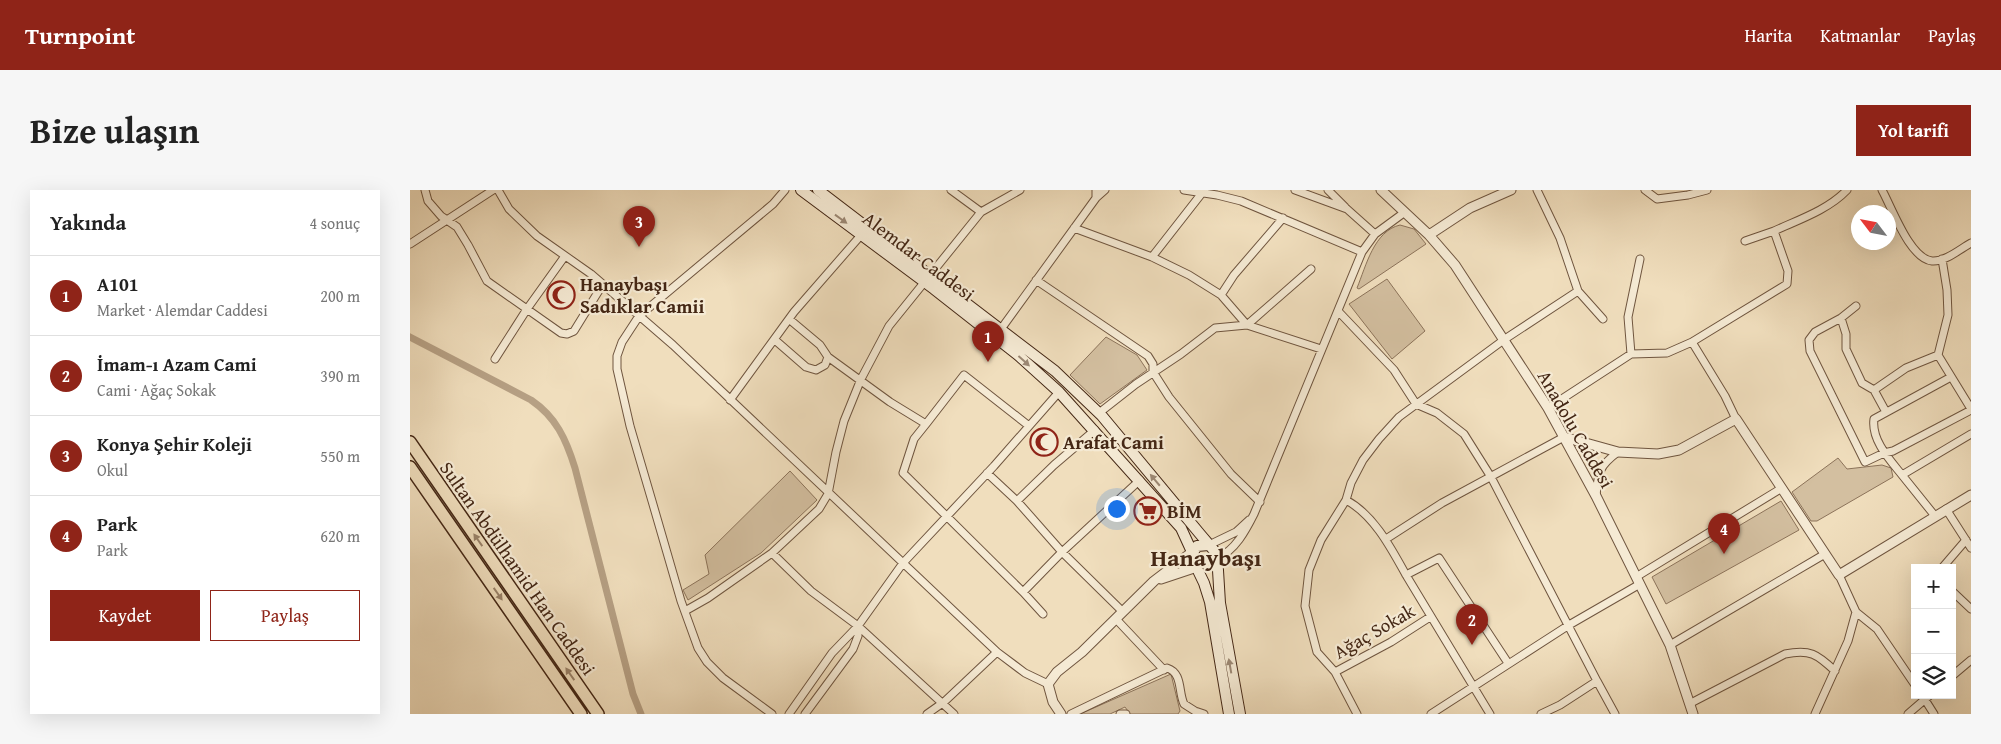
<!DOCTYPE html>
<html lang="tr">
<head>
<meta charset="utf-8">
<style>
  :root { --surface:#fff; --page:#f6f6f6; --text:#222; --muted:#767676; --line:#e0e0e0; --accent:#8f2418 }
  body { margin:0; font-family:"Gentium Book Plus",serif; background:var(--page); color:var(--text) }
  .controls { position:absolute; right:15px; bottom:15px; display:grid; overflow:hidden; border-radius:0px; box-shadow:0 5px 20px #0002 }
  .controls button { width:45px; height:45px; display:grid; place-items:center; padding:0; border:0; border-bottom:1px solid var(--line); background:var(--surface); color:var(--text); font:25px sans-serif }
  .compass { position:absolute; left:1441px; top:15px; width:45px; height:45px; border-radius:50%; background:var(--surface); box-shadow:0 5px 20px #0002; rotate:302deg }
  .you { position:absolute; left:706px; top:318px; width:18px; height:18px; margin:-12px; border:4px solid #fff; border-radius:50%; background:#1a73e8; box-shadow:0 0 0 8px #1a73e833 }
  .badge { display:grid; place-items:center; width:32px; height:32px; border-radius:50%; background:var(--accent); color:#fff; font-size:16px; font-weight:700 }
  .pin { position:absolute; translate:-50% -41px; filter:drop-shadow(0 1px 2px #0008) }
  .pin::after { content:''; position:absolute; top:26px; width:18px; height:15px; background:inherit; clip-path:polygon(0 0,100% 0,50% 100%) }
  .list { margin:0; padding:0; list-style:none }
  h2 { display:flex; justify-content:space-between; align-items:center; height:65px; margin:0; padding:0 20px; font-size:21px }
  h2 small { font-size:16px; font-weight:400; color:var(--muted) }
  .list li { display:grid; grid-template-columns:32px 1fr auto; gap:15px; align-items:center; box-sizing:border-box; height:80px; padding:0 20px; border-top:1px solid var(--line) }
  .list b { display:block; font-size:19px; white-space:nowrap }
  .list p { margin:0; font-size:16px; white-space:nowrap; color:var(--muted) }
  .list em { font-size:16px; font-style:normal; color:var(--muted) }
  .actions { display:flex; gap:10px; padding:15px 20px }
  .actions a { flex:1; padding:11px 0; border:1px solid var(--accent); border-radius:0px; text-align:center; font-size:18px; color:var(--accent) }
  .actions .main { background:var(--accent); color:#fff }
  .icon { flex:none; width:28px; height:28px; fill:none; stroke:currentColor; stroke-width:2; stroke-linecap:round; stroke-linejoin:round }
  .map { position:relative; flex:none; width:1561px; height:524px; overflow:hidden; border-radius:0px }
  header { display:flex; align-items:center; gap:30px; box-sizing:border-box; height:70px; padding:0 25px; background:var(--accent); color:#fff }
  header strong { font-size:24px }
  nav { display:flex; gap:28px; margin-inline-start:auto; font-size:18px }
  .intro { display:flex; align-items:center; justify-content:space-between; box-sizing:border-box; height:120px; padding:0 30px }
  h1 { margin:0; font-size:35px }
  .button { padding:12px 22px; border-radius:0px; background:var(--accent); color:#fff; font-size:18px; font-weight:700 }
  main { display:flex; gap:30px; padding:0 30px }
  aside { flex:1; background:var(--surface); border-radius:0px; box-shadow:0 5px 20px #0002 }
  .map>svg:first-child { display:block }
  .green { fill:#d3bfa0; stroke:#8c735a }
  .lines { fill:none; stroke-linecap:round; stroke-linejoin:round }
  .canal { stroke:#b6a084; stroke-width:7 }
  .minor-casing { stroke:#6f553f; stroke-width:9 }
  .tertiary-casing { stroke:#6f553f; stroke-width:11 }
  .secondary-casing { stroke:#442715; stroke-width:12 }
  .primary-casing { stroke:#442715; stroke-width:14 }
  .minor { stroke:#f5ead4; stroke-width:7 }
  .tertiary { stroke:#f5ead4; stroke-width:9 }
  .secondary { stroke:#f5ead4; stroke-width:10 }
  .primary { stroke:#f0debd; stroke-width:11 }
  .oneway { fill:#9c8874 }
  .oneway2 { fill:#9a8269 }
  .labels { text-anchor:middle; dominant-baseline:central; stroke-width:4.5; stroke-linejoin:round; paint-order:stroke }
  .street-label { font-size:19px; fill:#442715; stroke:#f5ead4 }
  .poi-label { font-size:19px; font-weight:bold; fill:#442715; stroke:#f5ead4; text-anchor:start }
  .district-label { font-size:24px; font-weight:bold; fill:#442715; stroke:#f5ead4 }
</style>
</head>
<body>
<header>
<strong>Turnpoint</strong>
<nav><a>Harita</a><a>Katmanlar</a><a>Paylaş</a></nav>
</header>
<div class="intro"><h1>Bize ulaşın</h1><a class="button">Yol tarifi</a></div>
<main>
<aside>
<h2>Yakında<small>4 sonuç</small></h2>
<ul class="list">
<li><span class="badge">1</span><div><b>A101</b><p>Market · Alemdar Caddesi</p></div><em>200 m</em></li>
<li><span class="badge">2</span><div><b>İmam-ı Azam Cami</b><p>Cami · Ağaç Sokak</p></div><em>390 m</em></li>
<li><span class="badge">3</span><div><b>Konya Şehir Koleji</b><p>Okul</p></div><em>550 m</em></li>
<li><span class="badge">4</span><div><b>Park</b><p>Park</p></div><em>620 m</em></li>
</ul>
<div class="actions"><a class="main">Kaydet</a><a>Paylaş</a></div>
</aside>
<div class="map">
<svg width="1561" height="524" viewBox="0 0 1561 524">
  <rect width="100%" height="100%" fill="#f0debd"/>
  <filter id="stains"><feTurbulence type="fractalNoise" baseFrequency=".004" numOctaves="4"/><feColorMatrix values="0 0 0 0 .2 0 0 0 0 .09 0 0 0 0 .02 0 0 0 .5 -.17"/></filter>
  <radialGradient id="worn" r=".72"><stop offset=".6" stop-color="#630" stop-opacity="0"/><stop offset="1" stop-color="#630" stop-opacity=".3"/></radialGradient>
  <!-- green -->
  <path class="green" d="M990 35 1004 39 1016 54 949 99 947 98C956 76 964 41 990 35Z
    M977 89 1015 141 982 169 939 114Z
    M696 147 727 165 737 180 690 214 660 185Z
    M1428 268 1437 279 1472 275 1481 278 1483 287 1407 331H1401L1382 302Z
    M380 281 407 310 351 363 278 410 273 400 299 384 295 365Z
    M1371 311 1389 340 1256 414 1242 387Z
    M761 484 770 521 768 524H720L715 517 700 524H670Z"/>
  <g class="lines">
    <!-- canal -->
    <path class="canal" d="M0 147 121 210C146 227 156 249 165 278L223 504 231 524"/>
    <!-- minor casing -->
    <g class="minor-casing">
      <path id="minor" d="M15 0 18 11 31 26 47 37 58 55 77 91 151 143 157 144 164 141 193 94
        M88 0 99 19 127 46 181 84 263 155 587 462 615 483 638 494
        M541 0 571 22
        M774 0 807 5 831 11 952 62 965 44 995 22
        M885 0 937 19 965 44
        M918 0 935 17
        M1127 0 1150 48 1168 101 1193 129
        M1235 0 1247 9 1278 5 1297 0
        M1472 0C1482 18 1500 69 1522 71 1535 72 1550 59 1561 53
        M686 8 695 0
        M664 38 742 67 779 85 811 105 837 135 911 159
        M1364 41C1388 30 1418 20 1437 0
        M0 54 83 0
        M742 67 792 3
        M626 90 738 166 743 174V182L759 207 821 284 850 312
        M811 105 824 85 873 28
        M1446 116 1431 128 1405 142 1399 150 1400 161 1455 272 1474 263 1483 261 1561 220
        M928 121 984 180 1006 214 1027 223 1054 244 1081 287 1187 491
        M1431 128 1436 144V159L1452 193 1464 200 1476 222
        M591 139 686 8V0
        M365 150 396 177 406 180 415 175 418 167 410 155 379 129
        M1282 152 1315 206 1326 229
        M1221 164 1218 127 1230 69
        M1528 165 1561 219
        M418 167 480 212 516 234 554 185 619 236
        M85 169 117 119 155 66
        M1541 187 1464 229C1461 250 1480 270 1492 285L1561 244
        M1464 200 1496 178 1528 165 1538 125 1537 100 1532 69
        M320 210 384 122 452 44
        M1138 218 1221 164 1257 163 1282 152 1377 94 1378 81 1364 41 1335 51
        M689 223 726 194 771 164 805 138 837 135 901 79
        M516 234 504 249 493 283 613 402 633 424
        M577 283 607 311 652 362 713 422
        M1492 285 1525 326
        M1186 306C1188 282 1189 276 1208 262
        M936 310C964 325 981 358 996 385
        M607 311 644 275 685 240
        M1536 319 1561 358
        M976 349 1032 313 1154 247
        M799 355 826 342 839 330
        M362 363 409 319 418 304 426 262 434 231 451 189 479 136 571 22 610 0
        M807 368C825 361 836 340 844 324L952 62
        M1532 378 1556 350
        M1429 385 1446 422 1467 439 1505 495
        M1226 387 1372 298
        M1542 401 1561 419
        M613 402 652 362 730 290
        M275 421 298 408 362 363 401 401 448 436 544 524
        M706 429 754 480
        M1260 455 1415 364
        M925 482 981 452 1020 427
        M1542 486 1561 470
        M1512 505 1524 524
        M1281 513 1375 464C1400 459 1407 464 1425 481
        M362 524 313 488 297 472 288 458 271 411 242 311 220 236 207 179V166L212 152 229 126 363 14 375 0
        M379 524 422 463 448 436 493 373 584 276 649 202
        M395 524 443 459 448 446V436
        M517 524 534 512 587 462
        M661 524 757 478C773 483 768 502 774 514L785 521 794 524
        M710 524H716
        M947 524 925 482 907 462 895 416 899 380 911 350 936 310 941 293 953 270 969 249 989 227 1095 149 1168 101
        M1021 524 1159 435 1230 394
        M1080 524 996 385 1029 368 1098 473
        M1131 524 1150 515 1187 491 1205 524
        M1405 524 1438 451 1446 422
        M1498 524 1520 505"/>
    </g>
    <!-- tertiary casing -->
    <g class="tertiary-casing">
      <path id="tertiary" d="M971 0 1019 45 1045 75 1138 218 1186 306 1260 455 1283 524
        M1019 45 1060 18 1101 0
        M1154 247 1208 262 1248 264 1269 260 1326 229 1429 385 1561 305
        M751 389 787 377
        M651 524 643 512 638 494 647 482 672 462 744 391 782 362"/>
    </g>
    <!-- secondary casing -->
    <g class="secondary-casing">
      <path id="secondary" d="M391 0 524 99 608 165 649 202 771 338 782 362
        M408 0 645 181 692 226 790 344 807 364 810 413 830 524
        M799 355 787 356 781 366 794 393 800 412 819 524"/>
    </g>
    <!-- primary casing -->
    <g class="primary-casing">
      <path id="primary" d="M0 252 188 524
        M0 277 171 524"/>
    </g>
    <!-- minor -->
    <use href="#minor" class="minor"/>
    <!-- tertiary -->
    <use href="#tertiary" class="tertiary"/>
    <!-- secondary -->
    <use href="#secondary" class="secondary"/>
    <!-- primary -->
    <use href="#primary" class="primary"/>
  </g>
  <!-- one-way arrows -->
  <defs><path id="oneway-solid" d="M-6-.8H1V-3.2L6.5 0L1 3.2V.8H-6Z" transform="scale(1.25)"/></defs>
  <g class="oneway">
    <use href="#oneway-solid" transform="translate(431 29) rotate(36)"/>
    <use href="#oneway-solid" transform="translate(614 171) rotate(42)"/>
    <use href="#oneway-solid" transform="translate(745 290) rotate(-130)"/>
    <use href="#oneway-solid" transform="translate(820 476) rotate(-100)"/>
  </g>
  <g class="oneway2">
    <use href="#oneway-solid" transform="translate(68 350) rotate(-125)"/>
    <use href="#oneway-solid" transform="translate(88 404) rotate(55)"/>
    <use href="#oneway-solid" transform="translate(160 484) rotate(-125)"/>
  </g>
  <!-- icons -->
  <defs>
    <g id="mosque-ring" transform="scale(1.4375)"><circle r="9.5" fill="#f5ead4" stroke="#8f2418" stroke-width="1.5"/><path d="M3.5-4.9A6 6 0 1 0 3.5 4.9A5 5 0 1 1 3.5-4.9Z" fill="#8f2418"/></g>
    <g id="supermarket-ring" transform="scale(1.4375)"><circle r="9.5" fill="#f5ead4" stroke="#8f2418" stroke-width="1.5"/><path d="M-6-5.5h2.5l.6 2H6L4.5 2H-2.5L-4.4-4H-6ZM-1.5 3.2a1.3 1.3 0 1 0 .1 0ZM3 3.2a1.3 1.3 0 1 0 .1 0Z" fill="#8f2418"/></g>
  </defs>
  <g fill-rule="evenodd">
    <use href="#mosque-ring" x="151" y="105"/>
    <use href="#mosque-ring" x="634" y="252"/>
    <use href="#supermarket-ring" x="738" y="321"/>
  </g>
  <g class="labels">
    <!-- street labels -->
    <g class="street-label">
      <text transform="translate(509 66) rotate(37)">Alemdar Caddesi</text>
      <text transform="translate(1166 239) rotate(60)">Anadolu Caddesi</text>
      <text transform="translate(108 378) rotate(55)">Sultan Abdülhamid Han Caddesi</text>
      <text transform="translate(964 441) rotate(-30)">Ağaç Sokak</text>
    </g>
    <!-- poi labels -->
    <g class="poi-label">
      <text x="170" y="94">Hanaybaşı<tspan x="170" dy="22">Sadıklar Camii</tspan></text>
      <text x="653" y="252">Arafat Cami</text>
      <text x="757" y="321">BİM</text>
    </g>
    <!-- district labels -->
    <g class="district-label">
      <text x="796" y="367">Hanaybaşı</text>
    </g>
  </g>
  <rect width="100%" height="100%" filter="url(#stains)"/>
  <rect width="100%" height="100%" fill="url(#worn)"/>
</svg>
<div class="controls">
<button>+</button>
<button>−</button>
<button><svg class="icon" aria-label="layers" viewBox="0 0 24 24"><path d="M12 4l9 5-9 5-9-5zM3 14l9 5 9-5"/></svg></button>
</div>
<svg class="compass" viewBox="-18 -18 36 36"><path d="M0-13l5 13h-10z" fill="#e53935"/><path d="M0 13l5-13h-10z" fill="#767676"/></svg>
<div class="you"></div>
<div class="pin badge" style="left:578px;top:172px">1</div>
<div class="pin badge" style="left:1062px;top:455px">2</div>
<div class="pin badge" style="left:229px;top:57px">3</div>
<div class="pin badge" style="left:1314px;top:364px">4</div>
</div>
</main>
</body>
</html>
